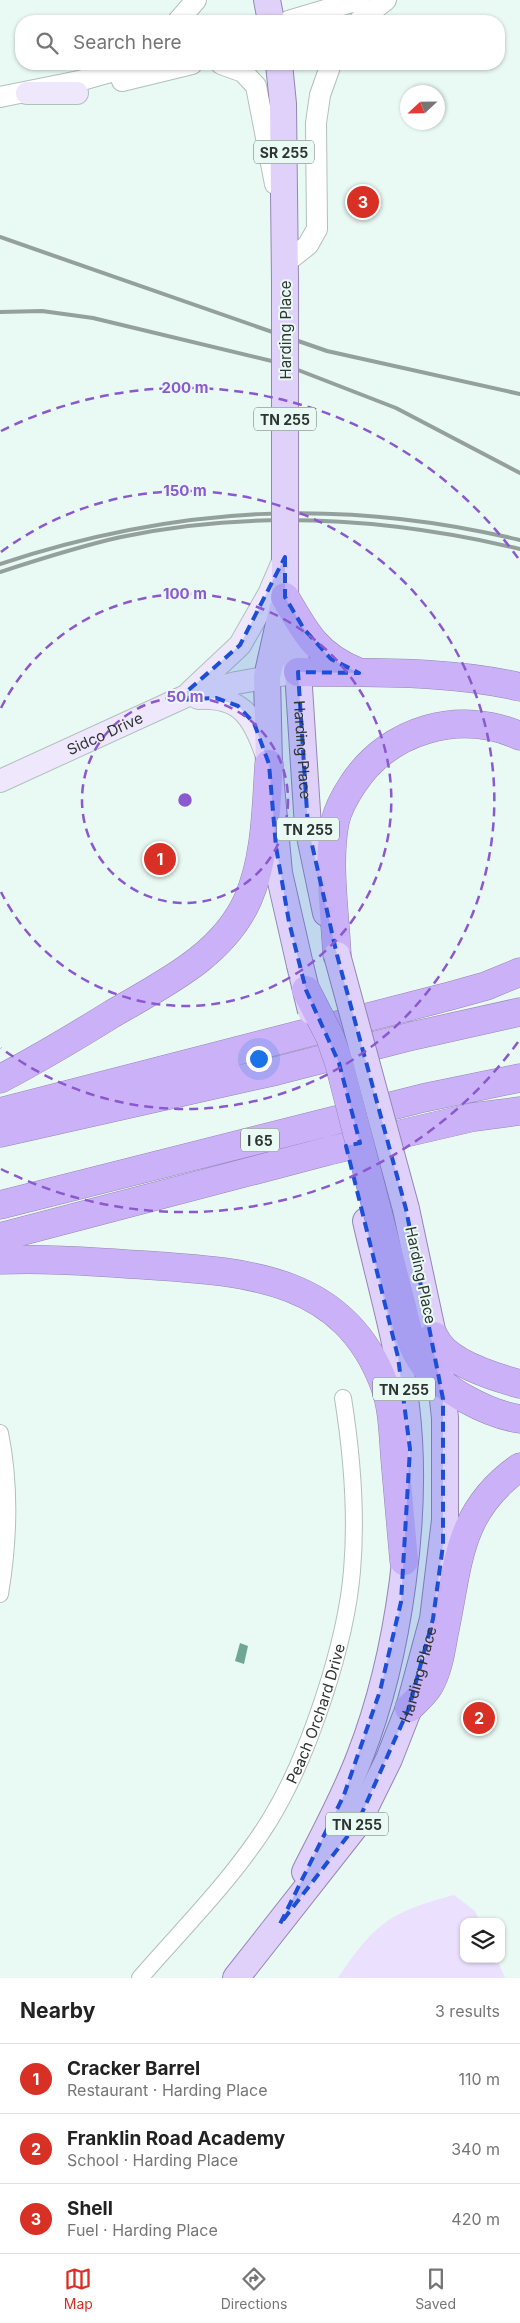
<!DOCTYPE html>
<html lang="en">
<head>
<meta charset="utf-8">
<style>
  :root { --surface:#fff; --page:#f2f2f2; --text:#222; --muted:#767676; --line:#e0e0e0; --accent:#d93025 }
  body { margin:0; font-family:Inter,sans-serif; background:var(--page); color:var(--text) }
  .controls { position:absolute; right:15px; bottom:15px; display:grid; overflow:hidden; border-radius:10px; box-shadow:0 1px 4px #0004 }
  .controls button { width:45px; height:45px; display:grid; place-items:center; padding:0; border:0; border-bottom:1px solid var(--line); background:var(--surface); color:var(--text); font:25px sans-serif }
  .compass { position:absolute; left:400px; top:85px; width:45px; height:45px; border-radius:50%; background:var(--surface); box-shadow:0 1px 4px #0004; rotate:248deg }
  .you { position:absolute; left:258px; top:1058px; width:18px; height:18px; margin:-12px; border:4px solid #fff; border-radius:50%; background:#1a73e8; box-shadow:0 0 0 8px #1a73e833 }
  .badge { display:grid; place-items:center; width:32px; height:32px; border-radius:50%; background:var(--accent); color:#fff; font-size:16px; font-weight:700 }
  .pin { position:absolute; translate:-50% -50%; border:2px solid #fff; box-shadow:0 1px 5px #0006 }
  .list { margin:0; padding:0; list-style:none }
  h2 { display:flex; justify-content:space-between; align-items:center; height:65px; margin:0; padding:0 20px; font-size:21px }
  h2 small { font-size:16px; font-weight:400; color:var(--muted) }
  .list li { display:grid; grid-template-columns:32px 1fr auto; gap:15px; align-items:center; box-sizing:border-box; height:70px; padding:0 20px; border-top:1px solid var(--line) }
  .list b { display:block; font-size:19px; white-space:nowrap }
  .list p { margin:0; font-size:16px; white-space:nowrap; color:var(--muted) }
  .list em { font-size:16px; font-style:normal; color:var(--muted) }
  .icon { flex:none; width:28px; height:28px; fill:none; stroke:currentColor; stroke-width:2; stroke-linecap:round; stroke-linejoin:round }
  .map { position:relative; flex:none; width:520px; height:1978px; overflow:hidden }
  .search { position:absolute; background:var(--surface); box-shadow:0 1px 4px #0004; left:15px; right:15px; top:15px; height:55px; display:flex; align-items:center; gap:12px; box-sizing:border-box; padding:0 18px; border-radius:20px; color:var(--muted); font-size:19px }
  .sheet { height:275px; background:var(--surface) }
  nav { display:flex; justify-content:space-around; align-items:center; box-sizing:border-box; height:70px; border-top:1px solid var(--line); background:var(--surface); font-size:14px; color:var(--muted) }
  nav a { display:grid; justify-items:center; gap:2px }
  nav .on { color:var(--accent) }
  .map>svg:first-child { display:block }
  .green { fill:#ebe1fe }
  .water { fill:#70a694 }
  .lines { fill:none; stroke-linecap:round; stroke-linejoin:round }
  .minor-casing { stroke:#b1c0ba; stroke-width:18 }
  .tertiary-casing { stroke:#b1c0ba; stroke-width:22 }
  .secondary-casing { stroke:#b1c0ba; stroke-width:24 }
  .primary-casing { stroke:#9486b3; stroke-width:28 }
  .motorway-casing { stroke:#9486b3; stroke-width:29 }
  .minor { stroke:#fff; stroke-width:16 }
  .tertiary { stroke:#fff; stroke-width:20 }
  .secondary { stroke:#efe8fd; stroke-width:22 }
  .primary { stroke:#e0d1fb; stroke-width:26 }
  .motorway { stroke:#cbb2f8; stroke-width:28 }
  .rail { stroke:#94a09b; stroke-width:4 }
  .primary-bridge-casing { stroke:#9486b3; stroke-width:28; stroke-linecap:butt }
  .motorway-bridge-casing { stroke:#9486b3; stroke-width:29; stroke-linecap:butt }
  .primary-bridge { stroke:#e0d1fb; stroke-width:26 }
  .motorway-bridge { stroke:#cbb2f8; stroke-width:28 }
  .marked { fill:#1d4ed8; fill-opacity:0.2; stroke:#1d4ed8; stroke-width:4; stroke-dasharray:10 6; stroke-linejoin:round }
  .ring { fill:none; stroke:#8b58d0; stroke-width:2.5; stroke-dasharray:9 6 }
  .labels { text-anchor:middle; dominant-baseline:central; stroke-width:4; stroke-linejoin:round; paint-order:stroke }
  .shield { fill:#e9f9f3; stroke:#666f6c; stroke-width:1 }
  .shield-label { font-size:14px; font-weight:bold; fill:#2e3432 }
  .street-label { font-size:15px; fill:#2e3432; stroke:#e9f9f3 }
  .centre { fill:#8b58d0; stroke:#e9f9f3; stroke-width:2.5 }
  .ring-label { font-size:15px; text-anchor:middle; font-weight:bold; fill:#8b58d0; stroke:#e9f9f3; stroke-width:4; stroke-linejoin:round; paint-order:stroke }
</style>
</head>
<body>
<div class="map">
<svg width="520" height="1978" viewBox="0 0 520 1978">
  <rect width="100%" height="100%" fill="#e9f9f3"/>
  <!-- green -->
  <path class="green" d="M454 1895 475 1911 480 1922H464V1959H497L505 1978H338C375 1923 390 1912 454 1895Z"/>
  <!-- water -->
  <path class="water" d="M240 1643 248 1646 244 1664 235 1661Z"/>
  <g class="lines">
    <!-- minor casing -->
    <g class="minor-casing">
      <g id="minor">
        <path d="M0 1433C11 1488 9 1540 0 1594"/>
        <path id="s1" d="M140 1978C185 1926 235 1877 271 1818 309 1755 346 1644 352 1571 357 1514 352 1455 343 1398"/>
      </g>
    </g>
    <!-- tertiary casing -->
    <g class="tertiary-casing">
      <path id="tertiary" d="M178 21 196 0
        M288 21 359 0
        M359 21 386 0
        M221 64 243 72 256 86 275 184
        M122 81 192 64
        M0 97 79 81 139 64
        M284 264 308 245 317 229 316 123 320 95 331 64"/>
    </g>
    <!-- secondary casing -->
    <g class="secondary-casing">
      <g id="secondary">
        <path d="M27 93H77"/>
        <path d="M190 692 240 645 269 594 284 559"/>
        <path d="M198 698C241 696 253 716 266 753"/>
        <path id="s2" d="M0 781 186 696 236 683 298 672"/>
      </g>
    </g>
    <!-- primary casing -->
    <g class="primary-casing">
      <g id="primary">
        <path d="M267 0 271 21"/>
        <path d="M279 64 283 104 285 281"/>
        <path id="s3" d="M285 557V597L298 672 308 827 326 913"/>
        <path d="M282 610 267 677 269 764 279 873 300 965"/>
        <path d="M305 1872C324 1834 345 1796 360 1756 399 1656 419 1513 406 1406 398 1343 380 1283 366 1221"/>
        <path id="s4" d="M236 1978 357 1824 389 1759 409 1708 433 1619 445 1520V1418L439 1363 406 1209"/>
      </g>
    </g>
    <!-- motorway casing -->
    <g class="motorway-casing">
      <path id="motorway" d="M285 597C305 632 317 655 356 671
        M298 672C372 673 448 670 520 687
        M337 955C335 913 327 862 335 822 338 808 345 796 353 784 389 729 460 709 520 736
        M0 1079C38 1059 75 1037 112 1014 163 984 223 956 248 899 266 857 266 808 269 764
        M0 1112 450 996 486 986 520 972
        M0 1133 276 1071 412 1036 520 1012
        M0 1205 423 1098 520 1078
        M379 1218C386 1245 393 1272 400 1299 406 1321 409 1345 423 1363 441 1390 488 1414 520 1419
        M0 1237 328 1151 474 1117 520 1111
        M0 1260C48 1258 96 1262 144 1265 243 1272 343 1275 384 1384 393 1408 393 1434 395 1459 398 1493 401 1527 404 1561
        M434 1336C445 1362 494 1377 520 1384
        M409 1708C416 1701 424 1694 429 1686 438 1671 441 1651 444 1634 459 1565 456 1512 520 1467"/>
    </g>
    <!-- minor -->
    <use href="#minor" class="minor"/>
    <!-- tertiary -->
    <use href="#tertiary" class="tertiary"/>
    <!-- secondary -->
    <use href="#secondary" class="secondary"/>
    <!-- primary -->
    <use href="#primary" class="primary"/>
    <!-- motorway -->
    <use href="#motorway" class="motorway"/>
    <!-- rail -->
    <path class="rail" d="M0 237 327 351 520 394
      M0 312 42 311 93 318 280 363 396 408 520 473
      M0 564C176 506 340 497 520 540
      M0 572C40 559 80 546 121 537 253 509 389 518 520 549"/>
    <!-- primary-bridge casing -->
    <g class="primary-bridge-casing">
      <path id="primary-bridge" d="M285 281V557
        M337 955 406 1209
        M300 965 311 1011"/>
    </g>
    <!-- motorway-bridge casing -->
    <g class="motorway-bridge-casing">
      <path id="motorway-bridge" d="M306 990 330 1037 339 1063 379 1218"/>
    </g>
    <!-- primary-bridge -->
    <use href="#primary-bridge" class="primary-bridge"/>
    <!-- motorway-bridge -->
    <use href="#motorway-bridge" class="motorway-bridge"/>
  </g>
  <!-- marked area -->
  <path class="marked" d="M285 557V597L304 629 331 659 359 673 298 672 308 827 337 955 406 1209 443 1399V1545L433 1619 409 1708 357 1824 280 1924 344 1795 380 1691 401 1602 410 1449 398 1357 346 1146 360 1143 339 1063 306 990 289 922 276 847 269 764 254 723 238 706 216 698 177 700 240 645Z"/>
  <!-- distance rings -->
  <g class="ring">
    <circle cx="185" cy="800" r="103"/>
    <path d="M1 708A206 206 0 1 1 1 892"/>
    <path d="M1 552A309 309 0 1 1 1 1048"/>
    <path d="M518 1042A412 412 0 0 1 1 1169M1 431A412 412 0 0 1 518 558"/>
  </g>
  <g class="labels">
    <!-- shield labels -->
    <g class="shield">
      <rect x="254" y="140.5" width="60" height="23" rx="4"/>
      <rect x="254" y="407.5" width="62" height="23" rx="4"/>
      <rect x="277" y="817.5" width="62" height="23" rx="4"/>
      <rect x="241" y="1128.5" width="38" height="23" rx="4"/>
      <rect x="373" y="1377.5" width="62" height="23" rx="4"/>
      <rect x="326" y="1812.5" width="62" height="23" rx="4"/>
    </g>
    <g class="shield-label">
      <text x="284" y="152">SR 255</text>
      <text x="285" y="419">TN 255</text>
      <text x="308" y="829">TN 255</text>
      <text x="260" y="1140">I 65</text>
      <text x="404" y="1389">TN 255</text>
      <text x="357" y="1824">TN 255</text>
    </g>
    <!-- street labels -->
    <g class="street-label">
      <text transform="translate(285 330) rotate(-90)">Harding Place</text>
      <text stroke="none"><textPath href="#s2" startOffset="115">Sidco Drive</textPath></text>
      <text stroke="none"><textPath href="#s3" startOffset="194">Harding Place</textPath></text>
      <text transform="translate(421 1275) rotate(78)">Harding Place</text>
      <text stroke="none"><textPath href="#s4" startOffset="358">Harding Place</textPath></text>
      <text stroke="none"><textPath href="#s1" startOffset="321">Peach Orchard Drive</textPath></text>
    </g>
  </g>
  <circle cx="185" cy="800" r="8" class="centre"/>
  <g class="ring-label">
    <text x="185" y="393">200 m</text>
    <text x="185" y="496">150 m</text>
    <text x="185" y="599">100 m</text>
    <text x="185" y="702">50 m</text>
  </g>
</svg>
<div class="controls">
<button><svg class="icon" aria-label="layers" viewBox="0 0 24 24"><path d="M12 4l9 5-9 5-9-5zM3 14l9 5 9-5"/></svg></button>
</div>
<svg class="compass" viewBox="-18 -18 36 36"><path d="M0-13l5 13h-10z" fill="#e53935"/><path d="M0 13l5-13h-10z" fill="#767676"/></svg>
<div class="you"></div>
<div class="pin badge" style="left:160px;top:859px">1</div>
<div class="pin badge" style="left:479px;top:1718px">2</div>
<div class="pin badge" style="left:363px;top:202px">3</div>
<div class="search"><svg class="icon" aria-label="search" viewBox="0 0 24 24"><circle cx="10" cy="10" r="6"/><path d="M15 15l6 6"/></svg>Search here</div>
</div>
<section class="sheet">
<h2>Nearby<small>3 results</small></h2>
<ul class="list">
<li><span class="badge">1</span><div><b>Cracker Barrel</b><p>Restaurant · Harding Place</p></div><em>110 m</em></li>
<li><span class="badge">2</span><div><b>Franklin Road Academy</b><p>School · Harding Place</p></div><em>340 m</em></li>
<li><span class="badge">3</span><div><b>Shell</b><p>Fuel · Harding Place</p></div><em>420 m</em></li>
</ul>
</section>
<nav>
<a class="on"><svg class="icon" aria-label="map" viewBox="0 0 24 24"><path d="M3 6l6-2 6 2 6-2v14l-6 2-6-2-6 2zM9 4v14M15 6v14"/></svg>Map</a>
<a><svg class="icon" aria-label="directions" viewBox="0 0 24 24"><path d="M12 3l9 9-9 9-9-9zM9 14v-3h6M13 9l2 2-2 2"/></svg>Directions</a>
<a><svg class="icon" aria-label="saved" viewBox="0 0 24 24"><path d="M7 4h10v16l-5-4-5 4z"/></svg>Saved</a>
</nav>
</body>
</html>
